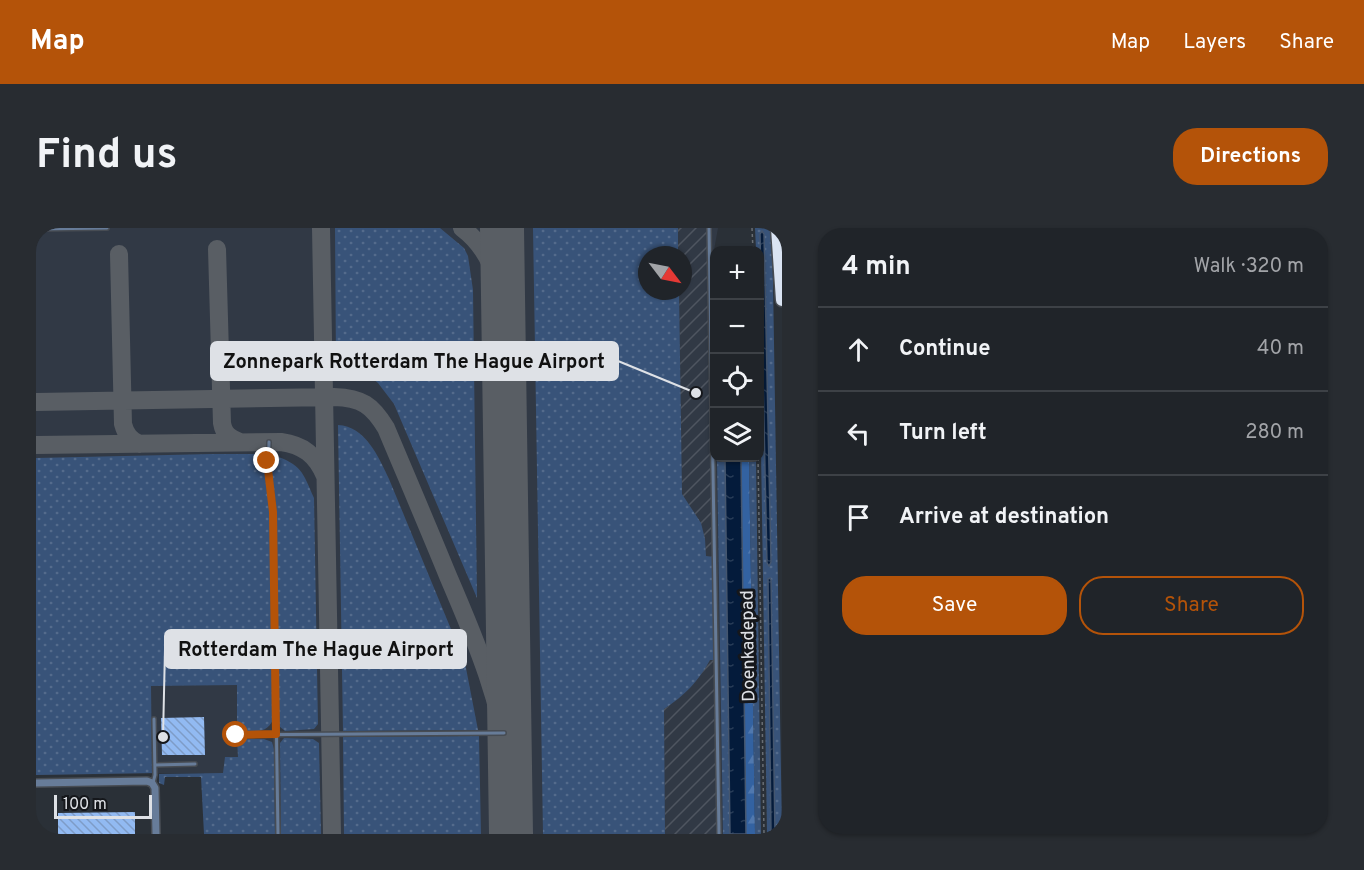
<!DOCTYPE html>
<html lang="en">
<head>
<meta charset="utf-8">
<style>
  :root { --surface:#202429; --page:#282c31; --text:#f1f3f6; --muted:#a2a4a8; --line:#3d4146; --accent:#b45309 }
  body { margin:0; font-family:Overpass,sans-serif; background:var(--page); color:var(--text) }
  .controls { position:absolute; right:18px; top:18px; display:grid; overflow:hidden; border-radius:12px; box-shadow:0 2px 4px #0004 }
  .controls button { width:54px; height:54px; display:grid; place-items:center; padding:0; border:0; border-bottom:2px solid var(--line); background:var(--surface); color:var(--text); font:30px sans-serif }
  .compass { position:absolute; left:602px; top:18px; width:54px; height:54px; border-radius:50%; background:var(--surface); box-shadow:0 2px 4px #0004; rotate:122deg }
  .scale { position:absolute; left:18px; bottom:15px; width:98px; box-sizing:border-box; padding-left:6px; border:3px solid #dee1e6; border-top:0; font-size:16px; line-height:21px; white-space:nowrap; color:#dee1e6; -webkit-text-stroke:4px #15171b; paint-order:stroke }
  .stop { position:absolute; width:18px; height:18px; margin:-14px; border:4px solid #b45309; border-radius:50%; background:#fff }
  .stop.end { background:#b45309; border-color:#fff; box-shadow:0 2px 6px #0008 }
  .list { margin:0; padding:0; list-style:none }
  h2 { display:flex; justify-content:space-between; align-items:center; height:78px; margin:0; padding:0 24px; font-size:26px }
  h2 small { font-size:20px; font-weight:400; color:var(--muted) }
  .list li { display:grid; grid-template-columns:39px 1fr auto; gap:18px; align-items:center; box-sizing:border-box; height:84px; padding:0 24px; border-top:2px solid var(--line) }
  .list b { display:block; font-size:22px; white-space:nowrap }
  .list em { font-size:20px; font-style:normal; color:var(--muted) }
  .actions { display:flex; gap:12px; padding:18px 24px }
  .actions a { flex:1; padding:14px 0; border:2px solid var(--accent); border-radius:24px; text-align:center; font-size:21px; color:var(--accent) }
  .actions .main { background:var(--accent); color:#fff }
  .icon { flex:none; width:33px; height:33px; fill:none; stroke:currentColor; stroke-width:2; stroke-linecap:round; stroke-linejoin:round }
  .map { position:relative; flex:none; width:746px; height:606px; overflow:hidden; border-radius:24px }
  header { display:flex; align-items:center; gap:36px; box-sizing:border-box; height:84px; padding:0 30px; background:var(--accent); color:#fff }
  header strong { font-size:28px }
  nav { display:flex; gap:33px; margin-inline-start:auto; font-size:21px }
  .intro { display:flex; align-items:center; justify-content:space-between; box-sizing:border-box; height:144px; padding:0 36px }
  h1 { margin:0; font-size:42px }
  .button { padding:15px 27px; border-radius:24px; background:var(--accent); color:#fff; font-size:21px; font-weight:700 }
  main { display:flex; gap:36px; padding:0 36px }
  aside { flex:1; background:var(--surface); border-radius:24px; box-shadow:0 2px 4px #0004 }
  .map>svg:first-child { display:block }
  .built { fill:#313945; fill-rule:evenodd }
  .industrial { fill:url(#industrial-furrows) }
  .grass { fill:url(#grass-dots); fill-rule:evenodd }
  .forest { fill:url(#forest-firs) }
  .water { fill:url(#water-ripples); stroke:#45566e; stroke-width:1.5 }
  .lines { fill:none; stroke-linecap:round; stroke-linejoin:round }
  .taxiway { stroke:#595e64; stroke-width:18 }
  .runway { stroke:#595e64; stroke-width:44 }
  .building { fill:url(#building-back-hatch) }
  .lane-casing { stroke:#474c53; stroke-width:6 }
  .street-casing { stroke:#474c53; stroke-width:10 }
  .highway-casing { stroke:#474c53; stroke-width:15 }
  .path { stroke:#696e74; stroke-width:1.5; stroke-dasharray:3 3; stroke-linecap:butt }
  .lane { stroke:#677c99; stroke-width:3 }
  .street { stroke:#677c99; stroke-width:7 }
  .highway { stroke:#dae4f3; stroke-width:12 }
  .route { stroke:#b45309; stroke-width:8 }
  .labels { text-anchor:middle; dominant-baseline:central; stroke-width:6; stroke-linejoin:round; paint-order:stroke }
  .street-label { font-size:18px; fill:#dee1e6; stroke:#15171b }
  .leader { fill:none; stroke:#dee1e6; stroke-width:2 }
  .callout-dot { fill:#dee1e6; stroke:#15171b; stroke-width:2 }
  .callout { fill:#dee1e6; stroke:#dee1e6; stroke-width:2 }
  .callout-label { font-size:20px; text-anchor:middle; font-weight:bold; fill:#111 }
</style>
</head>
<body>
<header>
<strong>Map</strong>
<nav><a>Map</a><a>Layers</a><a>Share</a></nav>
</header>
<div class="intro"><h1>Find us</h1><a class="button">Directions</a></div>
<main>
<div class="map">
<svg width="746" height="606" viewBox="0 0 746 606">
  <defs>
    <pattern id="industrial-furrows" width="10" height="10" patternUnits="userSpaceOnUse" patternTransform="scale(1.5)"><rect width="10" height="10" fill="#313945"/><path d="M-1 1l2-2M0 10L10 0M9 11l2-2" fill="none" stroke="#4e5560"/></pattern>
    <pattern id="grass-dots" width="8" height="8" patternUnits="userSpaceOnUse" patternTransform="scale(1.5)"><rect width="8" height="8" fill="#385379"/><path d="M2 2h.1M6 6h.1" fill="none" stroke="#546b8c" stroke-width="1.8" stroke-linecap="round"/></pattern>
    <pattern id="forest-firs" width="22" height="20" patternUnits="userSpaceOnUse" patternTransform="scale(1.5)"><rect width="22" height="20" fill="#3362a1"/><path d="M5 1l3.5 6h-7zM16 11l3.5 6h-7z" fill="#5078ae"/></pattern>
    <pattern id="water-ripples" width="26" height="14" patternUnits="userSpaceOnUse" patternTransform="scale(1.5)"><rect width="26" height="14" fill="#041b3b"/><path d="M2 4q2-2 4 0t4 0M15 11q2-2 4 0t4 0" fill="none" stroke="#283c57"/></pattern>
    <pattern id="building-back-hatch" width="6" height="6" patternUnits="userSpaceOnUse" patternTransform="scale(1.5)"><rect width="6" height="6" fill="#92baf2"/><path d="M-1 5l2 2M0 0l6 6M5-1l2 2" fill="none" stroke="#7e9cc7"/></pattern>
  </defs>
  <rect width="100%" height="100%" fill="#2a3037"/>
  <!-- built -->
  <path class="built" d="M0 0H682L678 22V230H686L692 606H169L168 545 0 547ZM611 27H647V63H611Z"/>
  <!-- industrial -->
  <path class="industrial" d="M642 0H673L678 329H670L669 311 657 282 646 267 643 63H647V27H642Z
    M674 432H680L682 606H629L628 481 646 469 658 457Z"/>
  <!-- grass -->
  <path class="grass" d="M299 0H404L428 20 432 28 437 62 441 370 358 176 342 155 329 144 325 142 322 145 300 135Z
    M497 0H642V27H611V63H643L646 266 665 295 669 311 670 328 678 329 680 432H674C662 454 648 468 628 481L629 606H507Z
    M719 0H735L737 53 746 606H739L734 350 732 351 735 606H731L724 159V22H720ZM726 3 728 5 734 338 731 335 724 5Z
    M302 197C329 198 343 229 353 251L429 435 442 502 307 503Z
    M176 226H229V248L234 272 238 487C235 506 217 505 201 502V457L115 458 116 545 0 547V230Z
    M237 227C266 237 266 243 278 270L282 496 278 501 249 503 243 498 240 278 235 239Z
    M681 230H689L694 606H687Z
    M713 230H720L725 606H719Z
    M443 508 445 606H308L307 509Z
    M248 510 277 511 283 515 285 606H245L244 515Z
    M201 511H228L236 514 238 521 239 606H168L165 549H129L128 557 123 555V546L187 545 189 529H202Z"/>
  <!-- forest -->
  <path class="forest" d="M705 230H713L719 606H710Z"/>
  <!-- water -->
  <path class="water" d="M726 3 728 6 735 334 733 338 731 335 724 6Z
    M689 230H705L710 606H694Z
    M734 350 735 352 739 606H735L732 351Z"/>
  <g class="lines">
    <!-- taxiway -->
    <path class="taxiway" d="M285 0 296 606
      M426 0C454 21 462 50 467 83
      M181 21 186 195C188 207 194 210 204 214
      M83 26 87 196C90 207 94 211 103 216
      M0 174 298 169C326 170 336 177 350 200 371 250 392 299 412 348 440 413 468 479 474 549
      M0 217 245 214C267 217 280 227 289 248"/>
    <!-- runway -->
    <path class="runway" d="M466 0 475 606"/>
  </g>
  <!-- building -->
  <path class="building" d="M168 489 169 527H126L125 490Z
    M99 584V606H22V585Z"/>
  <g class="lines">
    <!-- lane casing -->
    <g class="lane-casing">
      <path id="lane" d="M673 0 683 606
        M0 1 71 0
        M233 214 232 249 237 284 242 606
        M200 507 468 505
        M119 537 159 536
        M117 555 119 547 118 491"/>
    </g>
    <!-- street casing -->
    <g class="street-casing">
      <path id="street" d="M0 555 111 553 116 555 119 560 120 606"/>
    </g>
    <!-- highway casing -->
    <g class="highway-casing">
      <path id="highway" d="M741 0 746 72"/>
    </g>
    <!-- path -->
    <path class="path" d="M716 0 717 22
      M722 230 728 606"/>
    <!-- lane -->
    <use href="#lane" class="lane"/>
    <!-- street -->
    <use href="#street" class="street"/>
    <!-- highway -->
    <use href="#highway" class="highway"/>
  </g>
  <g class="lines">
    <!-- route -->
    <path class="route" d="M200 507 240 506 237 284 231 233"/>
  </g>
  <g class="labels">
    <!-- street labels -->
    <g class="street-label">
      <text transform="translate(713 418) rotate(-91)">Doenkadepad</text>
    </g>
  </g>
  <!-- callouts -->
  <path class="leader" d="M660 165L582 133M127 509L129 421"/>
  <g class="callout-dot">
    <circle cx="660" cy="165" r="6"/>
    <circle cx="127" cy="509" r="6"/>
  </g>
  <g class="callout">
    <rect x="175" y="114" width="407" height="38" rx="6"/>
    <rect x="129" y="402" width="301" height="38" rx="6"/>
  </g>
  <g class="callout-label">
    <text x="378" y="140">Zonnepark Rotterdam The Hague Airport</text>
    <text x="280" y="428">Rotterdam The Hague Airport</text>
  </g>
</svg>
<div class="controls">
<button>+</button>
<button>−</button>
<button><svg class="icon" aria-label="locate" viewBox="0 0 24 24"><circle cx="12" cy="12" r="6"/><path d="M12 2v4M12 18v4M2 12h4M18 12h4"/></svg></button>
<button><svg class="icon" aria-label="layers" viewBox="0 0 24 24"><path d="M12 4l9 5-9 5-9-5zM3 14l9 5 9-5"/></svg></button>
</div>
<svg class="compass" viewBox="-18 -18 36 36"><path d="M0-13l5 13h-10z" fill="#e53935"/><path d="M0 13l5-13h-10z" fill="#a2a4a8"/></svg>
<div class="scale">100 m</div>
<div class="stop" style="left:200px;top:507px"></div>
<div class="stop end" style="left:231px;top:233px"></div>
</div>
<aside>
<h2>4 min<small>Walk · 320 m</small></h2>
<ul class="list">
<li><svg class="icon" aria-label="ahead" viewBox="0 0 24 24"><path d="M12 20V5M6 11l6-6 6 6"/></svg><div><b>Continue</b></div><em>40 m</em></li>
<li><svg class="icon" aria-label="left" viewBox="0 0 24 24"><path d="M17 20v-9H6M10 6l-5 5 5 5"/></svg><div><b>Turn left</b></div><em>280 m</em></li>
<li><svg class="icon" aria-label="arrive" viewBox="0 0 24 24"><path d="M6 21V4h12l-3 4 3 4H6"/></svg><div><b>Arrive at destination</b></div></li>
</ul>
<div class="actions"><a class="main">Save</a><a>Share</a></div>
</aside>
</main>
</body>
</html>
